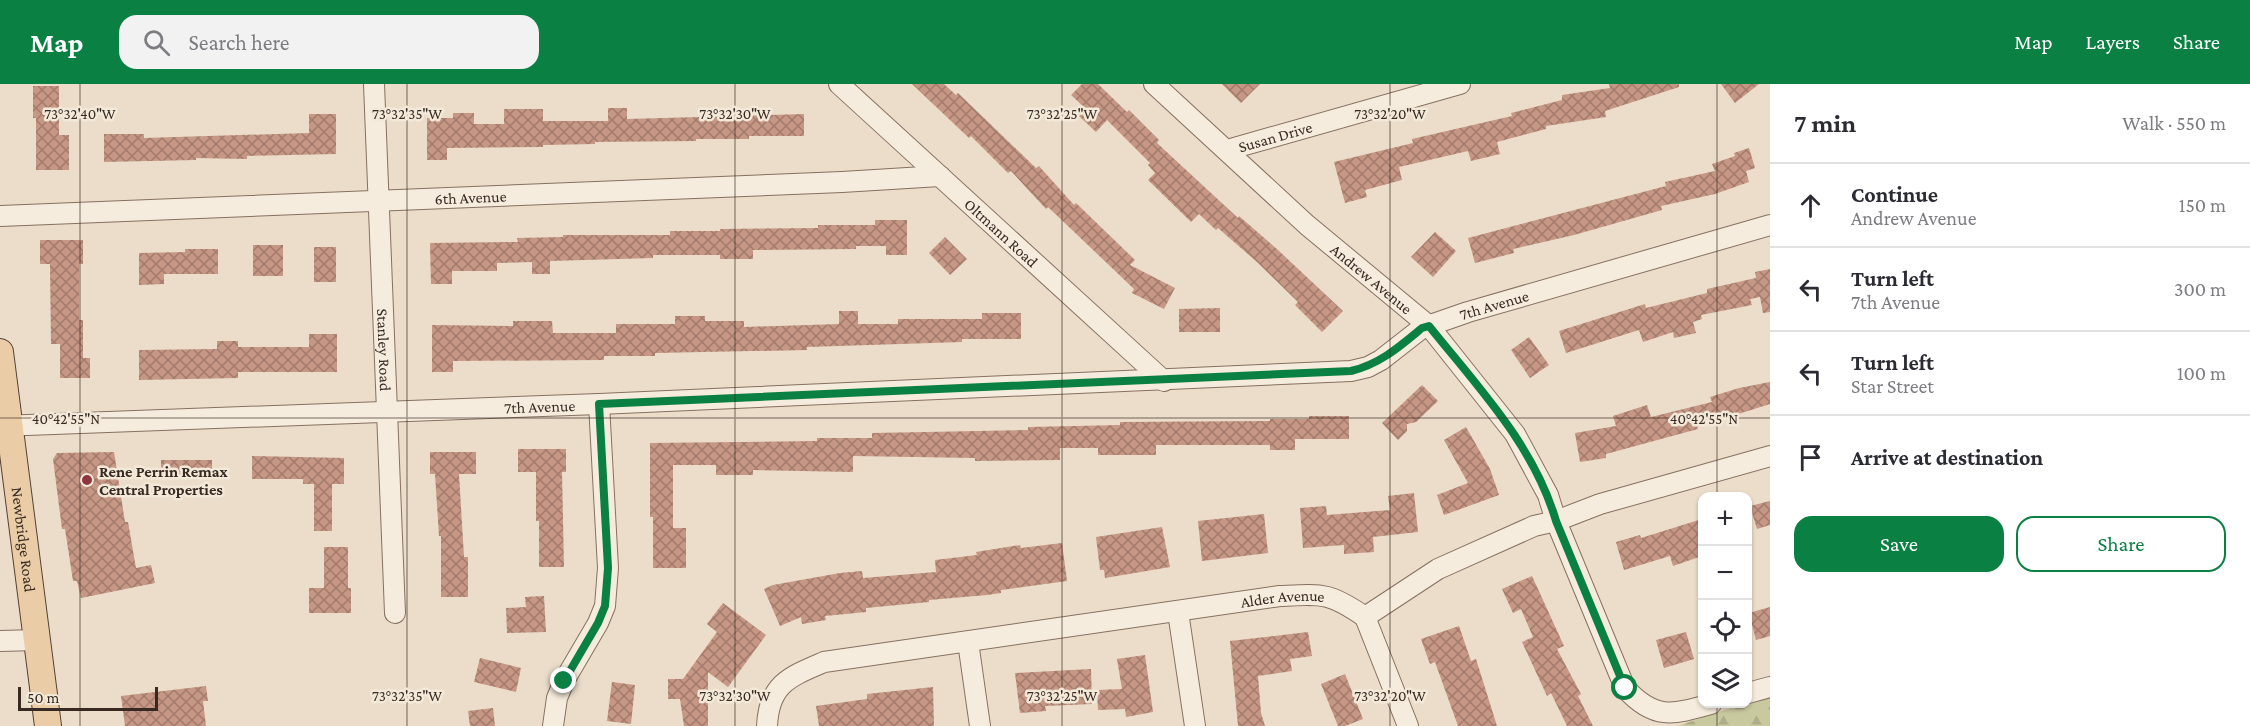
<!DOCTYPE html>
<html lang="en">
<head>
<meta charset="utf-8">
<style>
  :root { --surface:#fff; --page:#f2f2f3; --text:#2b2b33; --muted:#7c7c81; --line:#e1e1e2; --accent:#0b8043 }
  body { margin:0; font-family:"Crimson Pro",serif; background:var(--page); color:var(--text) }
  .controls { position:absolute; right:18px; bottom:18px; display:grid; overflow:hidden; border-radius:12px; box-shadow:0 2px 4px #0004 }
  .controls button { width:54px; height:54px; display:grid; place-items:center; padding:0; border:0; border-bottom:2px solid var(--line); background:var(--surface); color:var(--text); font:30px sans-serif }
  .scale { position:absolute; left:18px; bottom:15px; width:140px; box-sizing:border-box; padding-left:6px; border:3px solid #382a22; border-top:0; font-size:16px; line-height:21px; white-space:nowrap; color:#382a22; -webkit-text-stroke:4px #f3e9d9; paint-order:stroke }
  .stop { position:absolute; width:18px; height:18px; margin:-14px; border:4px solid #0b8043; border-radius:50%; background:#fff }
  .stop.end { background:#0b8043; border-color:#fff; box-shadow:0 2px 6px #0008 }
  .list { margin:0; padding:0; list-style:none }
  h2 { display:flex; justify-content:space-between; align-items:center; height:78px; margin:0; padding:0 24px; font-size:26px }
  h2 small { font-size:20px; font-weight:400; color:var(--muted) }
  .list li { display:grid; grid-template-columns:39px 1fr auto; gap:18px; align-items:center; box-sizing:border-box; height:84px; padding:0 24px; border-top:2px solid var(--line) }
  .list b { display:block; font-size:22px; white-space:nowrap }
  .list p { margin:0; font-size:20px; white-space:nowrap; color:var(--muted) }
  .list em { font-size:20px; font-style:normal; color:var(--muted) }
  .actions { display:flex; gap:12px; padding:18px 24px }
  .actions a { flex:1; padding:14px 0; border:2px solid var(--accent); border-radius:18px; text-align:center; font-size:21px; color:var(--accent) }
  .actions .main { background:var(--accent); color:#fff }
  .icon { flex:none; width:33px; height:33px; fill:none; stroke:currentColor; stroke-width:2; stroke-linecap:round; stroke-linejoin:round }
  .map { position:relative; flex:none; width:1770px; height:642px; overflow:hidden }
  header { display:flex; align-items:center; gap:36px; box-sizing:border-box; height:84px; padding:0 30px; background:var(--accent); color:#fff }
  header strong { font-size:28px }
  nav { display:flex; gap:33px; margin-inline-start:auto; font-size:21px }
  .search { width:420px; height:54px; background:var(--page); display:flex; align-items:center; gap:15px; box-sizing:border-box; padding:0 21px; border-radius:18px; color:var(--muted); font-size:22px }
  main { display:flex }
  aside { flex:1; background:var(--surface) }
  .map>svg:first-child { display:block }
  .forest { fill:url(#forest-firs) }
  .building { fill:url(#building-cross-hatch) }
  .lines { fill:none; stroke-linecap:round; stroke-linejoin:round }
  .minor-casing { stroke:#867060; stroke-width:22 }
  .major-casing { stroke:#553f33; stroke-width:28 }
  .minor { stroke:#f6ecdd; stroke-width:20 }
  .major { stroke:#eacda6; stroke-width:26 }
  .route { stroke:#0b8043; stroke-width:8 }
  .ticks { fill:none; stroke:#382a22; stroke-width:1.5; stroke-opacity:0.45 }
  .poi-dot { fill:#903540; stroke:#f3e9d9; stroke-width:2 }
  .labels { text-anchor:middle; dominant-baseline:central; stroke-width:5; stroke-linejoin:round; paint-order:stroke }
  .street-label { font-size:16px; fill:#382a22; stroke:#f3e9d9 }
  .poi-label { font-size:16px; font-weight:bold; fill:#382a22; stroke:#f3e9d9; text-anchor:start }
  .ticks-label { font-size:15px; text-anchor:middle; fill:#382a22; stroke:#f3e9d9; stroke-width:5; stroke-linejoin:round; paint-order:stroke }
</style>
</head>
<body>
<header>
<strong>Map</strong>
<div class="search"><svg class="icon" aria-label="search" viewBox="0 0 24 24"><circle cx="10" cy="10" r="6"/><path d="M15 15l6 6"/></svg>Search here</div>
<nav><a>Map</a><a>Layers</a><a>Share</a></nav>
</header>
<main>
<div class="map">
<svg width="1770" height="642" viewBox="0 0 1770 642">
  <defs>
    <pattern id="forest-firs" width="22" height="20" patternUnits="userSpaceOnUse" patternTransform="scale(1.5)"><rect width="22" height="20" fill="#c9c99f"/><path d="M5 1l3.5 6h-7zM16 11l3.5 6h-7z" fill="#adad89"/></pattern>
    <pattern id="building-cross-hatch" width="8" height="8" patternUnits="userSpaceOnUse" patternTransform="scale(1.5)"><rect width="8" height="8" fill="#c69784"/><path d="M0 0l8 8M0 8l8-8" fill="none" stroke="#a27b6c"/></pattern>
  </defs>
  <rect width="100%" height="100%" fill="#ebddca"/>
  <!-- forest -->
  <path class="forest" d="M1770 611V642H1677Z"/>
  <!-- building -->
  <path class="building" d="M912 0H944L956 11 958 9 1036 84 1039 82 1074 121 1076 119 1135 176 1130 181 1175 204 1164 225 1132 209 1134 205 1048 123 1046 125 1011 87 1008 89 971 52 969 54Z
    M1082 0H1098L1127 28 1129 26 1159 56 1157 59 1238 134 1239 132 1278 166 1343 227 1322 248 1295 221 1298 218 1257 178 1218 144 1216 146 1199 130 1191 138 1148 96 1155 89 1148 81 1150 79 1107 36 1096 48 1079 32 1086 25 1071 11Z
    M1222 0H1260L1241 19Z
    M1609 0H1679V3L1605 27 1606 33 1546 42V45L1497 58 1500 70 1471 77 1468 67 1399 83 1402 96 1365 106 1367 113 1345 119 1334 78 1413 59 1412 55 1512 32 1511 29 1562 16V11L1610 4Z
    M1721 0H1759L1735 19Z
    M33 2H59V51H69V86H36V34H33Z
    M608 24H627V35L804 30V52H749V55H696V57L595 58V60L543 61V63L447 64V76H427V34H453V29H474V40H504V25H543V37H608Z
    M309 30H336V70L247 72V75L196 74V76L104 78V50H144V54L309 49Z
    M1749 64 1755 84 1746 87 1749 98 1715 110 1661 122 1662 126 1574 151 1513 165 1514 169 1475 179 1468 154 1666 102 1665 98 1715 87 1712 80 1735 72 1734 69Z
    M875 136H907V171H886V162H856V165L753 166V175H720V171H653V174L550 177V190H532V178L497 179V187H452V200H431L430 159 518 158 517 154 563 153V151H670V147H720V145L818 144V141H875Z
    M1435 148 1456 167 1433 193 1411 173Z
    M945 153 967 175 950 191 929 169Z
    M40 156H83V180H79V236H83V274H90V294H60V260H51L50 180H40Z
    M253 161H283V192H253Z
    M314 163H336V198H314Z
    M185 165H218V190H164V200L139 201V169L185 168Z
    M1770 185V228L1763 229 1760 213 1750 215 1752 221 1701 231 1702 235 1693 238 1696 249 1674 254 1673 248 1643 258 1639 246 1566 269 1559 247 1645 220 1646 224 1707 209V205L1756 194 1755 188Z
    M1220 224V248H1179V225Z
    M839 227H858V240H898V235H982V229H1021V255H962V258L807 263V266L655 269V272H604V276L453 277V288H432V241L513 242V237H552L553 249H616V240H675V232H705V237H744V243L839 240Z
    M309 250H337V288H238V294L139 296V266L217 265V257H238V263H309Z
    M1529 253 1549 281 1530 294 1511 266Z
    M1770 298V320L1697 343 1698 345 1606 370V374L1580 378 1575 349 1616 342 1613 332 1647 321 1651 333 1712 318 1710 313 1739 304Z
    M1422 301 1438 317 1416 338 1407 340V347L1398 356 1382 339Z
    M1309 332H1349V355H1295V366H1270V361H1156V371H1098V364H1060V376L975 377V374L853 372V388L753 386V391H716V381H673V444H686V484H653V433H650V359L817 357V354H872V349L1028 346V343L1120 341V338L1270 337V335H1309Z
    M1466 343 1490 385 1499 411 1444 431 1437 411 1468 399 1444 356Z
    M518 365H566V388H562L564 483H539V437H536V388H518Z
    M114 368 125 438H128L136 484 151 481 155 499 81 514 77 497H73L65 445H62L53 375 57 369Z
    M430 368H476V390H459L464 473H468V513H441V452H439L435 390H430Z
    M252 372 344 374V400H332V447H314V400H303V395H252Z
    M161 376H212V394H161Z
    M1414 409 1418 448 1373 453 1374 468 1344 470V461L1303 464 1300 424 1326 422 1327 431 1390 426 1388 412Z
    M1770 417V441L1757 445 1750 422Z
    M1264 430 1268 469 1202 477 1198 437Z
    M1702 435V472L1673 482 1670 472 1624 486 1616 458 1640 451 1641 454Z
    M1162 443 1170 483 1105 494 1104 486H1100L1096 453Z
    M1062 459 1067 497 1001 506V509L987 511 929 516V518L866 524V528L825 532 826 536 802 540 801 533 780 542 764 505 773 501 840 489 862 487 863 494 936 488 935 476 977 471 976 468 1020 461 1021 464Z
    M324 463H348V504H351V529H309V504H324Z
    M1532 492 1564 562 1557 565 1581 610 1578 612 1593 642H1567L1551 609 1547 612 1522 558 1533 553 1521 525 1513 529 1502 505Z
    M544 512 546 548 507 549 506 524 526 523 525 513Z
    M723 519 766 551 728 603 708 588V642H684L680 615H668V595H683L717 548 707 540Z
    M1770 523V552L1756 556 1749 529Z
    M1459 542 1471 577 1476 575 1497 642H1458L1435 578 1430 580 1421 555Z
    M1308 548 1312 572 1290 575 1292 587 1258 592 1261 629 1265 642H1238L1230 557Z
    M1686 548 1694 575 1664 584 1656 556Z
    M1145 571 1153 628 1126 633 1125 625 1098 626 1097 606 1122 605 1117 575Z
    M480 574 521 584 516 608 474 598Z
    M1091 585 1092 620 1045 622 1046 627 1020 629 1015 589Z
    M1345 590 1363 635 1345 642H1338L1321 600Z
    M612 598 635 601 631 640 607 637Z
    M206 602 208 617H203L206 642H125L121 612Z
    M933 603 934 642H819L816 622 867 615V610Z
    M493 624 495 642H470L468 627Z"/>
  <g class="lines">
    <!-- minor casing -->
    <g class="minor-casing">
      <g id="minor">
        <path id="s1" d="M374 0 395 529"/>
        <path id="s2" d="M839 0 1164 297"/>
        <path id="s3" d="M1154 0 1307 141 1429 242 1515 350 1548 411 1556 437 1625 604C1654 636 1672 631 1711 620"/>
        <path id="s4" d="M1227 66 1460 0"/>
        <path id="s5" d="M0 132 842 98 940 92"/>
        <path id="s6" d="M0 342 599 320 1351 287 1368 283 1381 276 1422 244 1468 228 1770 141"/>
        <path d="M1178 528 1195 642"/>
        <path d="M1365 533 1408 642"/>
        <path d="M0 557 37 556"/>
        <path d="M968 558 980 642"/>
        <path d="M1748 609 1770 603"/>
        <path d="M553 642 557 614 564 597 598 539 605 522 608 484 599 320"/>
        <path id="s7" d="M767 642C769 600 789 593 824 578L1280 512C1322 510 1329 508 1365 533L1438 485 1534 442 1556 437 1600 420 1770 372"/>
      </g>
    </g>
    <!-- major casing -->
    <g class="major-casing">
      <g id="major">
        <path id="s8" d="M0 268 48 642"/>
      </g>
    </g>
    <!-- minor -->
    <use href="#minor" class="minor"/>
    <!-- major -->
    <use href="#major" class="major"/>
  </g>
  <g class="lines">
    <!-- route -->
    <path class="route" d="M564 597 598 539 605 522 608 484 599 320 1351 287C1380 280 1399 263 1422 244L1429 242C1477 302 1534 361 1556 437L1625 604"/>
  </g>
  <!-- ticks -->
  <path class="ticks" d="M80 0V642M407 0V642M735 0V642M1062 0V642M1390 0V642M1717 0V412M0 334H1770M1717 620V642"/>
  <!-- markers -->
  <circle class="poi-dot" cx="87" cy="396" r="6"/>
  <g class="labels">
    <!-- street labels -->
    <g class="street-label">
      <text stroke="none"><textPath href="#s4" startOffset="50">Susan Drive</textPath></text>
      <text stroke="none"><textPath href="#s5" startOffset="471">6th Avenue</textPath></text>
      <text stroke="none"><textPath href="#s2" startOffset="220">Oltmann Road</textPath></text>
      <text stroke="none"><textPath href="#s3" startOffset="292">Andrew Avenue</textPath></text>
      <text stroke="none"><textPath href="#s6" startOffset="1512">7th Avenue</textPath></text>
      <text stroke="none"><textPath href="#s1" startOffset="266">Stanley Road</textPath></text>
      <text stroke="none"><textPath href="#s6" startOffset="540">7th Avenue</textPath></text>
      <text stroke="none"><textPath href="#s8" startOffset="189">Newbridge Road</textPath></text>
      <text stroke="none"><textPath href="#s7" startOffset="556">Alder Avenue</textPath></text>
    </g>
    <!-- poi labels -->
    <g class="poi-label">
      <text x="99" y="387">Rene Perrin Remax<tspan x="99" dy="18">Central Properties</tspan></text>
    </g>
  </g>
  <g class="ticks-label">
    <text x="80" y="35">73°32'40"W</text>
    <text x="407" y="35">73°32'35"W</text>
    <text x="735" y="35">73°32'30"W</text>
    <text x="1062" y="35">73°32'25"W</text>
    <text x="1390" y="35">73°32'20"W</text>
    <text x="66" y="340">40°42'55"N</text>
    <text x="1704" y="340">40°42'55"N</text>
    <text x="407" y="617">73°32'35"W</text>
    <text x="735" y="617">73°32'30"W</text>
    <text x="1062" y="617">73°32'25"W</text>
    <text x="1390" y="617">73°32'20"W</text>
  </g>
</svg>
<div class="controls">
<button>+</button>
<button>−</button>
<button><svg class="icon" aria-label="locate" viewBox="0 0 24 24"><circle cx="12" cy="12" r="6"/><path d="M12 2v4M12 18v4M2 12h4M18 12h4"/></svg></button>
<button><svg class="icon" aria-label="layers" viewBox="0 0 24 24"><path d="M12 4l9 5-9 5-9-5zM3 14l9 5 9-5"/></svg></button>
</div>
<div class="scale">50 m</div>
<div class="stop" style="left:1625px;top:604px"></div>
<div class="stop end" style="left:564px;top:597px"></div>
</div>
<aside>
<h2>7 min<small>Walk · 550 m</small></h2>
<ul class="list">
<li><svg class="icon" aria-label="ahead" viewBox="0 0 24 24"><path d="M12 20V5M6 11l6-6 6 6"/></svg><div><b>Continue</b><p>Andrew Avenue</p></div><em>150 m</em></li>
<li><svg class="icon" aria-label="left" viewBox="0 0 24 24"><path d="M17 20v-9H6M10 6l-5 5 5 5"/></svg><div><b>Turn left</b><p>7th Avenue</p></div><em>300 m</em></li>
<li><svg class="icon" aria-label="left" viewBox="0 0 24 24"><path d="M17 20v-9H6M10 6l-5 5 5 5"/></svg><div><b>Turn left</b><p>Star Street</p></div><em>100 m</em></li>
<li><svg class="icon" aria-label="arrive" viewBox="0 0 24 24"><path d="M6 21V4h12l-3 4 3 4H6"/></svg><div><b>Arrive at destination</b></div></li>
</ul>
<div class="actions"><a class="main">Save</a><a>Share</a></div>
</aside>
</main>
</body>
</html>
